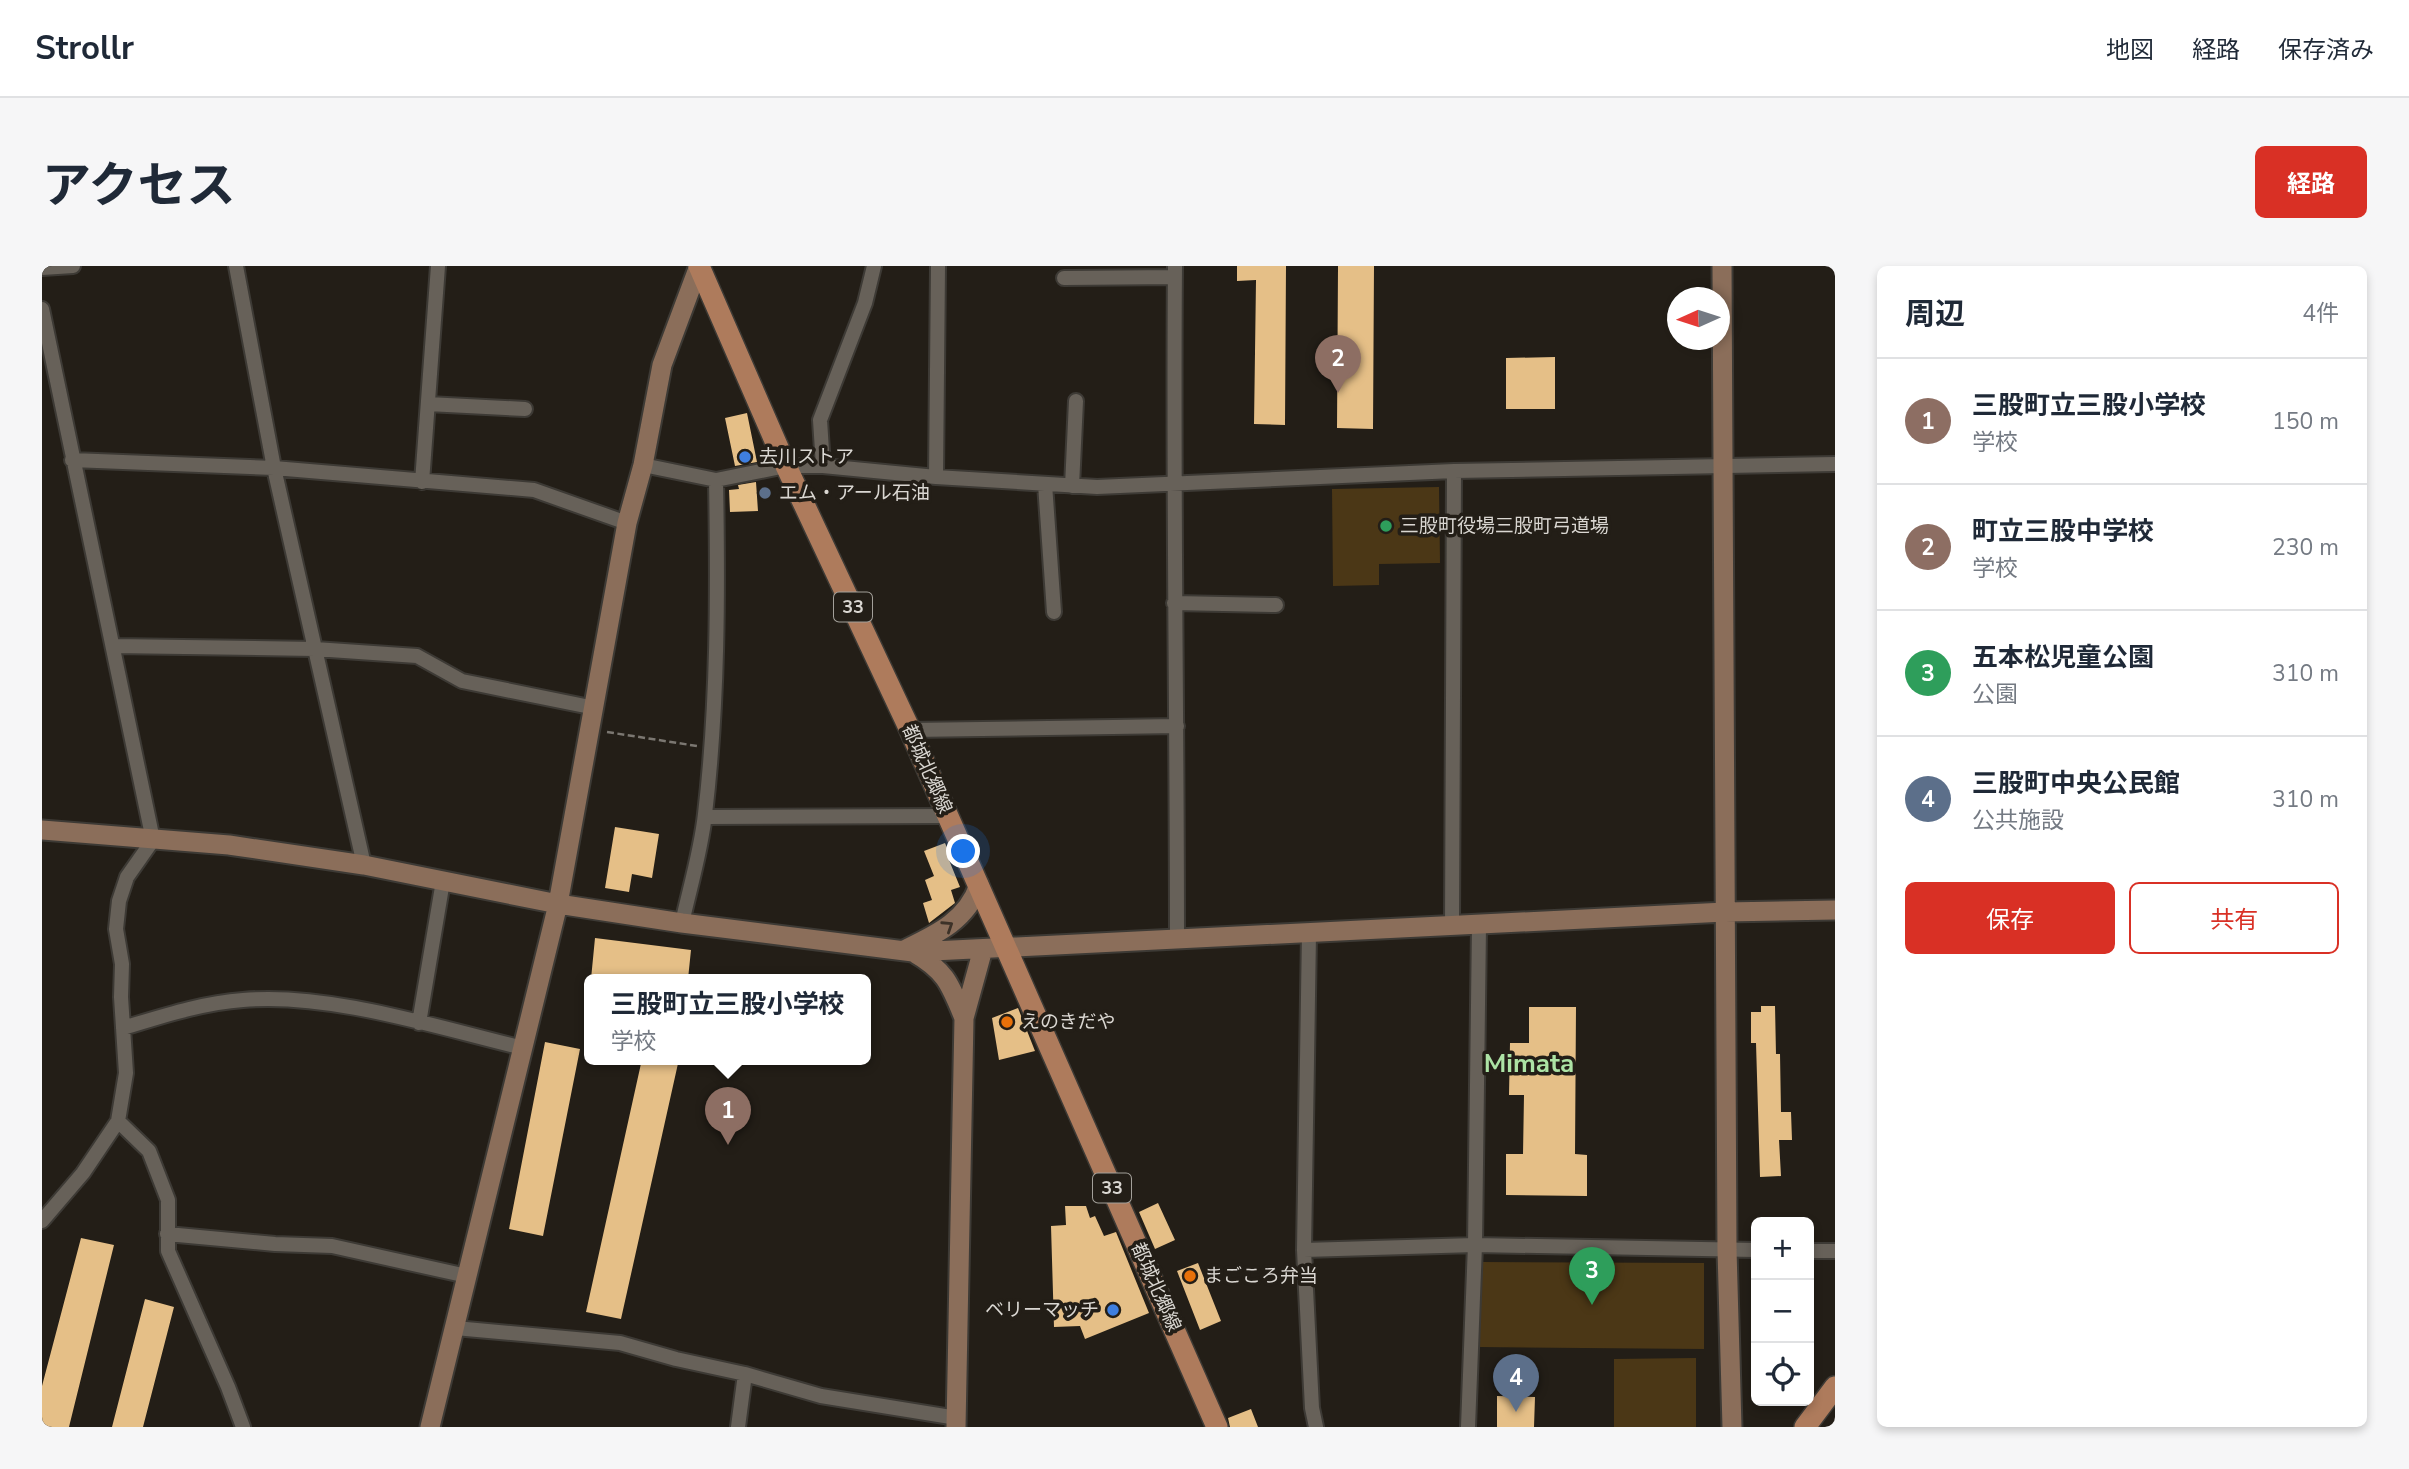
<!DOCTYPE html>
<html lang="ja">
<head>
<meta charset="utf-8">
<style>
  :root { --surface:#fff; --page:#f6f6f7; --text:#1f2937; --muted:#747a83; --line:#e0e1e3; --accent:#d93025 }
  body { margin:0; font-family:"Nunito Sans","Noto Sans JP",sans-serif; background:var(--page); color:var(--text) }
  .controls { position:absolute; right:21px; bottom:21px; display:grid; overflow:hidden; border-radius:10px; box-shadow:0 4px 10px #0003 }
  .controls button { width:63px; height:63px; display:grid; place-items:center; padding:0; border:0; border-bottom:2px solid var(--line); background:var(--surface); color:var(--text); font:35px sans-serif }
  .compass { position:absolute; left:1625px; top:21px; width:63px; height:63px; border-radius:50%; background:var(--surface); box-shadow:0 4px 10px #0003; rotate:267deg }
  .you { position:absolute; left:922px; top:586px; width:24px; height:24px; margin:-18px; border:5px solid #fff; border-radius:50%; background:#1a73e8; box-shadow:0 0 0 10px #1a73e833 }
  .badge { display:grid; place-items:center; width:46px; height:46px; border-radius:50%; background:var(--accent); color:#fff; font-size:23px; font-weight:700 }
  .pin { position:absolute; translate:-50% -58px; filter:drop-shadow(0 2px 4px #0008) }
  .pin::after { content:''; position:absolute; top:37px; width:24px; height:21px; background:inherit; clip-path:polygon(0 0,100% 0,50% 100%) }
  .popup { position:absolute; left:542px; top:708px; width:287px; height:91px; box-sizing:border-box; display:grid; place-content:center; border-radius:10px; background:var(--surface); filter:drop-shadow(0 2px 5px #0005); font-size:23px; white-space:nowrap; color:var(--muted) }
  .popup b { font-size:26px; color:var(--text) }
  .popup::after { content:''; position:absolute; left:50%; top:100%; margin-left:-14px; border:14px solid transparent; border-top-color:var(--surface) }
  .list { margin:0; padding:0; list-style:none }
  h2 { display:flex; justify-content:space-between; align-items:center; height:91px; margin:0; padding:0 28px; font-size:30px }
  h2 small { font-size:23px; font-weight:400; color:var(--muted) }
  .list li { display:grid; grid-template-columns:46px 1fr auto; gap:21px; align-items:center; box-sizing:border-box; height:126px; padding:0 28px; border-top:2px solid var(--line) }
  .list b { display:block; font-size:26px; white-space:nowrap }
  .list p { margin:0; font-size:23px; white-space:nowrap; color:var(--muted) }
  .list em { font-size:23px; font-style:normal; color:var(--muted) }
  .actions { display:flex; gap:14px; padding:21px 28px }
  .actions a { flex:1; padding:16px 0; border:2px solid var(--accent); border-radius:10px; text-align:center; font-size:24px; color:var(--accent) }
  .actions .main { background:var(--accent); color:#fff }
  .icon { flex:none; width:38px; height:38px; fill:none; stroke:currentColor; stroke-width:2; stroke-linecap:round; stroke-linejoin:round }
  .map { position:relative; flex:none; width:1793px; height:1161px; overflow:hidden; border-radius:10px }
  header { display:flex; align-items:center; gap:42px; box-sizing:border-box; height:98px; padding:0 35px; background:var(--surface); border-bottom:2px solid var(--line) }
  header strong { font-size:33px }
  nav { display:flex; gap:38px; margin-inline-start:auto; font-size:24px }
  .intro { display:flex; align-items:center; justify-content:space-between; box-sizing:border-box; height:168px; padding:0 42px }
  h1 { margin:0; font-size:49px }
  .button { padding:18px 32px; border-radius:10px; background:var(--accent); color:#fff; font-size:24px; font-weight:700 }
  main { display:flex; gap:42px; padding:0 42px }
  aside { flex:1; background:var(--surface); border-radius:10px; box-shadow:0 4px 10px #0003 }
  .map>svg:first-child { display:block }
  .green { fill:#4b3716 }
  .building { fill:#e5bf87 }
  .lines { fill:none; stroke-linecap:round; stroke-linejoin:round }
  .street-casing { stroke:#3d3a35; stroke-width:18 }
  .secondary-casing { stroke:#3d3a35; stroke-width:23 }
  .primary-casing { stroke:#3d3a35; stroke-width:24 }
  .path { stroke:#7b7771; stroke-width:2.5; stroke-dasharray:7 3.5; stroke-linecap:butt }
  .street { stroke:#676159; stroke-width:14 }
  .secondary { stroke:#8b6e5a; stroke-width:19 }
  .primary { stroke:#ae7b5c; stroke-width:21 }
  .oneway { stroke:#3d3228 }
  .shop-dot { fill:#3f7fe0; stroke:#231e17; stroke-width:2.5 }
  .service-dot { fill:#5c6f8a; stroke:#231e17; stroke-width:2.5 }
  .leisure-dot { fill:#2e9e5b; stroke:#231e17; stroke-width:2.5 }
  .food-dot { fill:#e8710a; stroke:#231e17; stroke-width:2.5 }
  .labels { text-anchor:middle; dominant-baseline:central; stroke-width:7; stroke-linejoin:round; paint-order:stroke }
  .shield { fill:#231e17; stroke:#a3a09a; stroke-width:2 }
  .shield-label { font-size:18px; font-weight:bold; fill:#dad7d2 }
  .poi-label { font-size:19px; fill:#dad7d2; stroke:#231e17; text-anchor:start }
  .street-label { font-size:19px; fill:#dad7d2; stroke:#231e17 }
  .district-label { font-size:26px; font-weight:bold; fill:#ade3a5; stroke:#231e17 }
</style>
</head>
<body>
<header>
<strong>Strollr</strong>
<nav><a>地図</a><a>経路</a><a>保存済み</a></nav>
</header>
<div class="intro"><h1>アクセス</h1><a class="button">経路</a></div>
<main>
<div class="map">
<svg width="1793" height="1161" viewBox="0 0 1793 1161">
  <rect width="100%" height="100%" fill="#231e17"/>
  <!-- green -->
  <path class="green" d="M1397 221 1398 297 1337 298V319L1291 320 1290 223Z
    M1438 996 1662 997V1083L1438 1081Z
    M1654 1092V1161H1572V1093Z"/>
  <!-- building -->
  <path class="building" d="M1195 0H1244L1243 159 1212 158 1214 14 1195 15Z
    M1296 0H1332L1331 163 1295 162Z
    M1513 91V143H1464V92Z
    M705 147 715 196 693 200 683 152Z
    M714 216 716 245 688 246 687 224 697 223 696 219Z
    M573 561 617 568 610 612 590 608 587 626 563 622Z
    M903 577 910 593 907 594 918 621 909 624 913 637 887 657 881 637 890 634 883 614 892 610 882 585Z
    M553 672 649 684 646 713H549Z
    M1719 740H1733L1734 788H1738L1739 846H1749L1750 874H1737L1739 910 1718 911 1714 777H1709V746H1719Z
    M1487 741H1534L1533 888 1545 889V930L1464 929V888H1481L1482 829H1467L1468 777H1487Z
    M976 742 993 785 957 794 950 752Z
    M503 776 538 783 501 970 467 963Z
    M600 793H637L579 1053 544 1046Z
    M1116 937 1133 974 1113 983 1097 946Z
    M1023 940H1044L1048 952 1053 950 1062 970 1074 966 1107 1047 1043 1073 1038 1060 1012 1061 1009 960 1024 959Z
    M39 972 72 979 27 1161H0V1120Z
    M1156 997 1179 1055 1158 1064 1135 1005Z
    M103 1033 132 1041 101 1161H70Z
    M1455 1130 1493 1131 1492 1161H1455Z
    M1209 1143 1216 1161H1188L1186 1152Z"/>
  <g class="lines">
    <!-- street casing -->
    <g class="street-casing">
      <path id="street" d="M194 0 232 202 322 599
        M1133 0C1131 225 1135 449 1135 674
        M0 2 31 0
        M1022 12 1133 11
        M0 43 111 574 85 611 77 635 74 663 80 698 79 731 84 807 76 855 41 907 0 955
        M386 138 483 143
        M30 194 232 202 492 224 585 257
        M601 199 674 214 744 200H781L894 211 1055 221 1412 205 1793 198
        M781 200 778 154 823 37 832 0
        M894 211 896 0
        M380 216 396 0
        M1003 218 1012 346
        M1030 220 1034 135
        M1132 337 1234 339
        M71 380 273 383 375 390 420 415 553 442
        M868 464 1135 460
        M663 551 906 550
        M640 657C648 621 659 585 663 548 676 438 676 325 674 214
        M1410 660 1412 205
        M1267 667 1262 984 1270 1142 1274 1161
        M377 757 401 615
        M81 762C121 750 160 737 201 734 287 726 397 762 481 782
        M76 855 107 885 126 934V985L186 1121 201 1161
        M125 968 233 978 290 980 425 1010
        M1262 984 1433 979 1714 984
        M1767 985H1793
        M413 1062 578 1077 634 1093 703 1108 779 1130 915 1152
        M696 1161 703 1108
        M1426 1161 1433 979 1437 659"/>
    </g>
    <!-- secondary casing -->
    <g class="secondary-casing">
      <path id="secondary" d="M1680 0 1685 984 1690 1161
        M0 564 187 579 322 599 516 638 640 657 871 686 1683 646 1793 644
        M864 683C895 668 925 654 937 619
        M871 686C904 705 908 718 922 752
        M388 1161 516 638 585 257 601 199 620 99 657 0
        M914 1161 922 752 941 683"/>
    </g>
    <!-- primary casing -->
    <g class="primary-casing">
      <path id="primary" d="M657 0 744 200 868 464 1175 1161
        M1763 1161 1793 1121"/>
    </g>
    <!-- path -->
    <path class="path" d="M565 466 655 480"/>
    <!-- street -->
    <use href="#street" class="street"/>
    <!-- secondary -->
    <use href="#secondary" class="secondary"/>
    <!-- primary -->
    <use href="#primary" class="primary"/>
  </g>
  <!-- one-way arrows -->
  <defs><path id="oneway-chevron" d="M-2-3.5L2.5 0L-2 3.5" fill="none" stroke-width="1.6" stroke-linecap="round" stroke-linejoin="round" transform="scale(1.75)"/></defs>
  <use class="oneway" href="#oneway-chevron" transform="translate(906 660) rotate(-33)"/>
  <!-- markers -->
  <g class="shop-dot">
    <circle cx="703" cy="191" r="7"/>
    <circle cx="1071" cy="1044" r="7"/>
  </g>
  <circle class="service-dot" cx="723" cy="227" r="7"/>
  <circle class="leisure-dot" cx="1344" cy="260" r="7"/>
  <g class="food-dot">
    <circle cx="965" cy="756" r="7"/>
    <circle cx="1148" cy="1010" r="7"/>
  </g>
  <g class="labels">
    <!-- shield labels -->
    <g class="shield">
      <rect x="792" y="326.5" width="38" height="29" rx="5"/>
      <rect x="1051" y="907.5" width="38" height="29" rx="5"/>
    </g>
    <g class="shield-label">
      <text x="811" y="341">33</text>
      <text x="1070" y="922">33</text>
    </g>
    <!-- poi labels -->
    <g class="poi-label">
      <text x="717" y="191">去川ストア</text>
      <text x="737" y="227">エム・アール石油</text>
      <text x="1358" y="260">三股町役場三股町弓道場</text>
      <text x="979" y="756">えのきだや</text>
      <text x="1162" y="1010">まごころ弁当</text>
      <text x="1057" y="1044" text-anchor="end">ベリーマッチ</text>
    </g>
    <!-- street labels -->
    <g class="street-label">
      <text transform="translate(885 503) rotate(66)">都城北郷線</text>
      <text transform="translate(1114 1021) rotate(66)">都城北郷線</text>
    </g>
    <!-- district labels -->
    <g class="district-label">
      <text x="1487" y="797">Mimata</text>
    </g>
  </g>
</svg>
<div class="controls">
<button>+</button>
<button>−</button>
<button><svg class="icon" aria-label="locate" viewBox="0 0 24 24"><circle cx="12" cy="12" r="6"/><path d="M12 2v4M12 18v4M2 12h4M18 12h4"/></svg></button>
</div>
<svg class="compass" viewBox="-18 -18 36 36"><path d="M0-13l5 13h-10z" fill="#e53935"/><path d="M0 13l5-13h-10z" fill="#747a83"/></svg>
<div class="you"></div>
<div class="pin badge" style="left:686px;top:879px;background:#8d6e63">1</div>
<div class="popup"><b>三股町立三股小学校</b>学校</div>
<div class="pin badge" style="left:1296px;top:127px;background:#8d6e63">2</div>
<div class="pin badge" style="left:1550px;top:1039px;background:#2e9e5b">3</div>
<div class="pin badge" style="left:1474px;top:1146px;background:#5c6f8a">4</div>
</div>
<aside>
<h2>周辺<small>4件</small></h2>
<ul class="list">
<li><span class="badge" style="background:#8d6e63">1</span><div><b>三股町立三股小学校</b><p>学校</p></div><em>150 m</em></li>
<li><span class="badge" style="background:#8d6e63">2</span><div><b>町立三股中学校</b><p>学校</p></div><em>230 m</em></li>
<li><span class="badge" style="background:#2e9e5b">3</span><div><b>五本松児童公園</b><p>公園</p></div><em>310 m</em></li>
<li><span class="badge" style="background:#5c6f8a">4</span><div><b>三股町中央公民館</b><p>公共施設</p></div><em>310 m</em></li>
</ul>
<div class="actions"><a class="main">保存</a><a>共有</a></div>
</aside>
</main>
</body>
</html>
